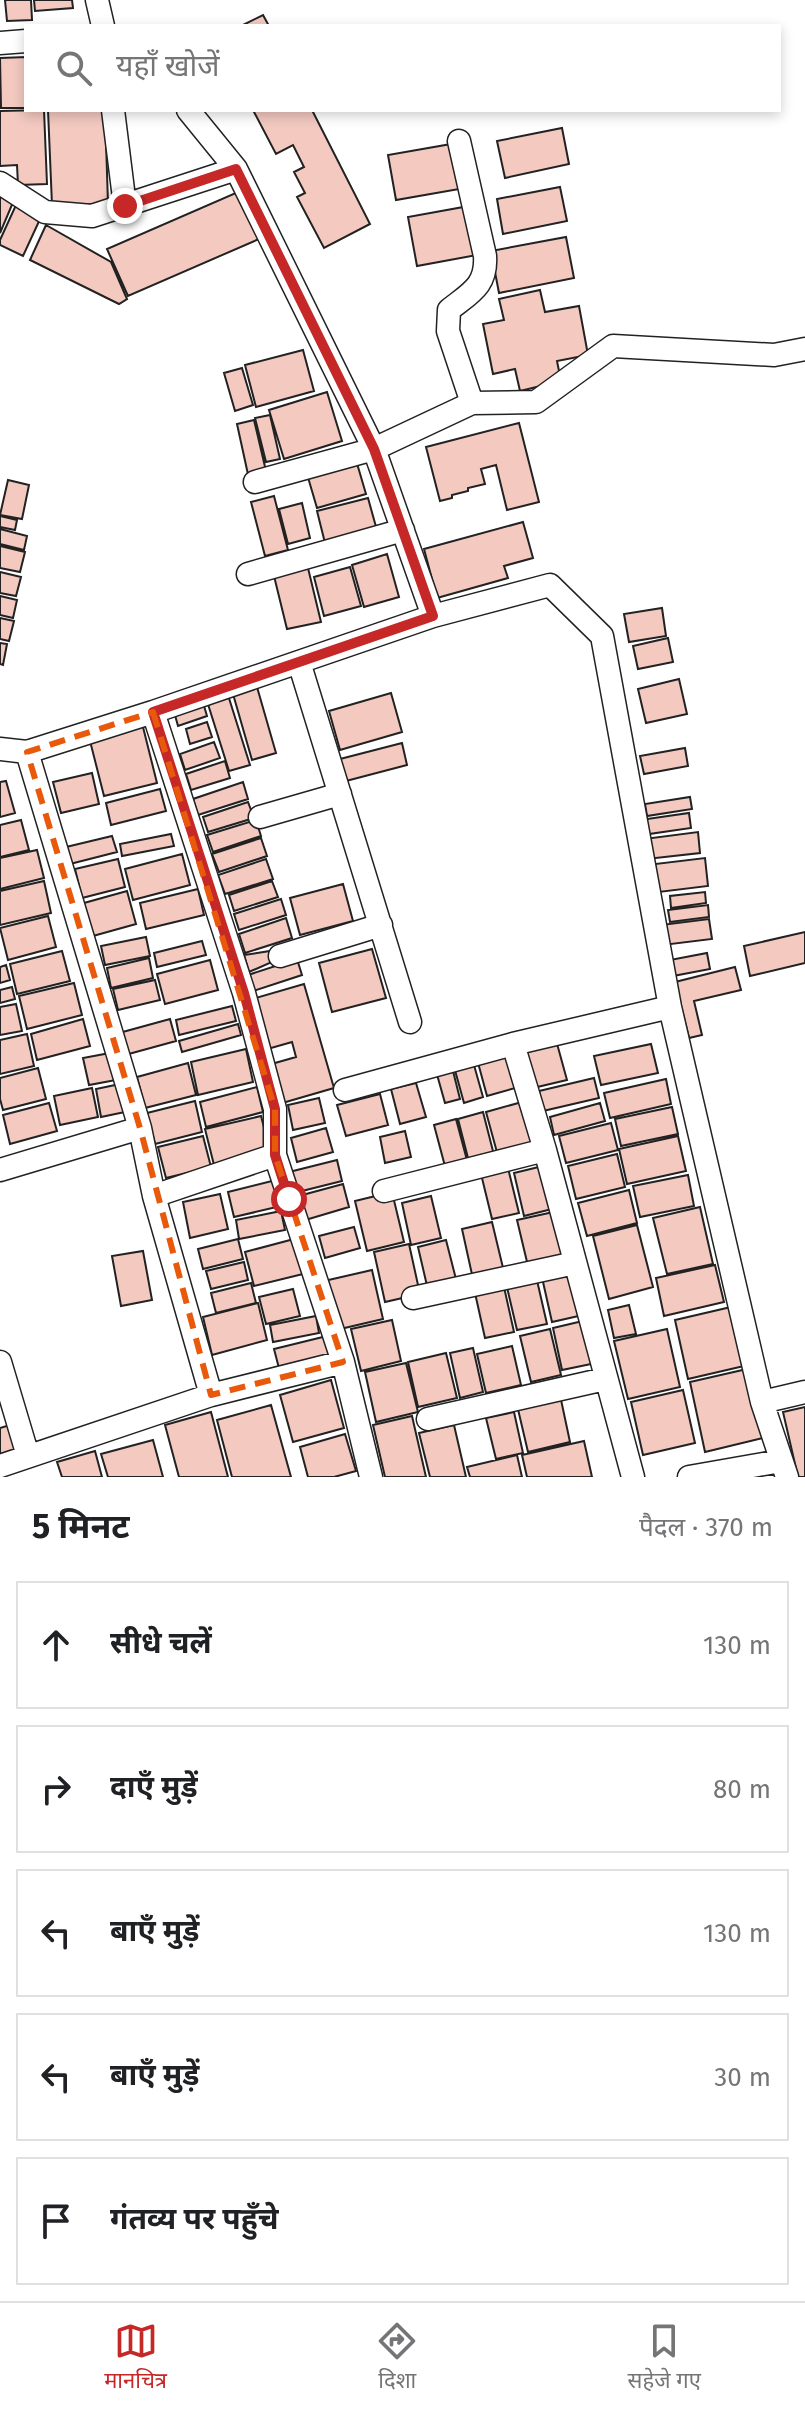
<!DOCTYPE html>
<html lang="hi">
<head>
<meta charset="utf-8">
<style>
  :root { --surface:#fff; --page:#f6f6f6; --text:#202124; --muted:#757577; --line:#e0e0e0; --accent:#c62828 }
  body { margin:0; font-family:"Fira Sans","Noto Sans Devanagari",sans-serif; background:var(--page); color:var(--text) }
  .stop { position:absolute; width:24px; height:24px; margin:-18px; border:6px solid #c62828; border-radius:50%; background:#fff }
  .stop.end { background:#c62828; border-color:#fff; box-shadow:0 2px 8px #0008 }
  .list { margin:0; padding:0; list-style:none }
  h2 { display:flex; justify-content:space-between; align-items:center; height:104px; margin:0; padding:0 32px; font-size:34px }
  h2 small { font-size:26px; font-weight:400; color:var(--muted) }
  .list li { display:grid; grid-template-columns:52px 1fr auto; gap:24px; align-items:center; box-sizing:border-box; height:128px; margin:0 16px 16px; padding:0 16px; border:2px solid var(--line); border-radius:0px }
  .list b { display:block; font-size:30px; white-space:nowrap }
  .list em { font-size:26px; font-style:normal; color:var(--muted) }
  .icon { flex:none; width:44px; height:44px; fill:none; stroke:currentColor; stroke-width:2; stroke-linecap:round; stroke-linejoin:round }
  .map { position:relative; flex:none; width:805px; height:1477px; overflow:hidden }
  .search { position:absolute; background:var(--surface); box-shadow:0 4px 12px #0003; left:24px; right:24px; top:24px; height:88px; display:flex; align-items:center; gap:20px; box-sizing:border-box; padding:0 28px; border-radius:0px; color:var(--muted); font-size:30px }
  .sheet { height:824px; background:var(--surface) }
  nav { display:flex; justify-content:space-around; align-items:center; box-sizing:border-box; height:112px; border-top:2px solid var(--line); background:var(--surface); font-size:22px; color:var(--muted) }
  nav a { display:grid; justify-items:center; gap:4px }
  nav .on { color:var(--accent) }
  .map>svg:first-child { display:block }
  .building { fill:#f3c9c0; stroke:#222; stroke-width:2 }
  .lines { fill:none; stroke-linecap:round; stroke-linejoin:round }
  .street-casing { stroke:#222; stroke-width:25 }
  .street { stroke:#fff; stroke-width:22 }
  .route { stroke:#c62828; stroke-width:10 }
  .marked { fill:none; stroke:#e8590c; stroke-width:6; stroke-dasharray:16 10; stroke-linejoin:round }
</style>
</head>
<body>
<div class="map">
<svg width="805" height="1477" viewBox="0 0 805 1477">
  <rect width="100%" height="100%" fill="#fff"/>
  <!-- building -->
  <path class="building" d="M5 0H31L32 20 7 21Z
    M34 0H72L73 8 35 11Z
    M263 15 269 26H241Z
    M26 57V108H1L0 58Z
    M44 110 47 184 18 185 17 165 0 166V111Z
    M48 110H105L108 204 52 205Z
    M253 110H312L370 224 324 248 297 197 305 193 294 172 304 167 293 145 276 154Z
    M562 128 569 164 505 178 497 141Z
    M457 143 465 188 396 200 388 155Z
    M560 187 567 221 503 234 497 199Z
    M238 192 259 239 128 296 107 249Z
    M0 194 14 200 0 233Z
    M16 205 41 217 23 256 0 245V240Z
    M469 206 477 255 417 266 408 217Z
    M46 225 111 262 127 299 119 304 30 260Z
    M566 237 574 278 499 293 491 251Z
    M540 290 545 312 579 306 588 355 557 361 561 381 520 391 515 369 493 374 483 324 504 320 499 299Z
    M303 350 314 391 256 407 245 365Z
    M242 368 253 405 235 411 224 373Z
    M327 392 342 441 284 459 269 410Z
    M270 415 280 459 266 462 255 418Z
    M254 420 266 471 249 479 237 424Z
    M519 423 539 502 507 510 496 465 481 469 485 484 468 488V491L452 495V498L440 501 426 447Z
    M356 460 366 494 317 508 307 474Z
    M8 480 29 485 22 519 0 515Z
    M274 496 288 550 265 556 251 502Z
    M368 498 378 534 326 547 317 511Z
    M302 503 310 538 288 544 279 509Z
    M0 516 17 520 15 530 0 527Z
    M523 522 533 558 504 566 508 578 437 598 424 549Z
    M0 529 27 536 24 550 0 544Z
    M0 546 25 552 20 572 0 568Z
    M387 554 399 597 364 607 352 565Z
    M350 567 361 606 324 616 314 577Z
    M308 568 321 622 287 629 274 576Z
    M0 572 21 577 16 596 0 593Z
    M0 596 17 600 13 618 0 615Z
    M662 608 666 636 629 642 624 614Z
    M0 618 14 621 9 641 0 639Z
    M668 638 673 662 638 669 633 646Z
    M0 643 7 644 3 665 0 664Z
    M679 679 687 714 646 723 638 689Z
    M257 687 276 753 252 760 233 694Z
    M391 693 402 732 340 750 329 711Z
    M228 695 250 765 229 771 207 701Z
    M202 699 207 716 178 726 173 708Z
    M207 722 212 737 190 744 186 729Z
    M142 723 157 783 104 796 89 737Z
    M214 742 220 758 185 770 180 754Z
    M402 743 407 765 346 781 340 759Z
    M685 748 688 766 644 774 640 756Z
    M225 761 230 778 191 790 186 774Z
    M92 773 99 804 61 813 53 782Z
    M6 781 15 813 0 817V782Z
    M243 782 248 799 198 815 193 799Z
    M160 789 166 811 111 825 106 803Z
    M690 797 692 809 647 816 645 804Z
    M248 802 254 818 208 832 203 817Z
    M689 813 691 828 642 835 640 820Z
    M21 820 29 850 0 857V825Z
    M256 820 261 836 213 852 207 835Z
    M698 832 700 853 647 859 644 839Z
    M171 834 174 846 122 856 120 844Z
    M112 836 117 852 70 864 66 847Z
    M261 838 267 856 219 872 212 854Z
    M37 850 44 878 0 889V858Z
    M182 854 190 885 133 900 125 869Z
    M705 858 708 886 659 892 655 864Z
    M118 859 125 887 82 898 75 869Z
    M266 859 273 879 225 894 218 875Z
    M44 881 51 913 0 925V891Z
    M272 881 278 897 234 911 229 895Z
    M343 884 353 921 300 935 290 898Z
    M198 889 204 915 146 929 140 903Z
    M127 891 136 924 93 936 84 903Z
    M705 892 706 903 671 908 670 896Z
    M281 899 286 915 239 930 234 914Z
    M708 905 709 917 670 922 668 910Z
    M48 916 56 947 8 960 0 928Z
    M286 918 292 938 245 953 239 934Z
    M709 919 712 939 663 945 661 925Z
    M805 932V963L750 976 744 946Z
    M146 937 150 956 105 965 101 946Z
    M202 941 206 955 157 967 154 953Z
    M372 949 386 998 332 1012 319 963Z
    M62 951 70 981 17 994 10 964Z
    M270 951 272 962 249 972 244 955Z
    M707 953 710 969 673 976 670 960Z
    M149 958 153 978 111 988 107 968Z
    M297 959 302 975 250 992 245 976Z
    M210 960 218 990 165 1004 157 974Z
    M6 965 10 980 0 983V967Z
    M735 967 741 990 694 1001 702 1035 689 1038 675 982Z
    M155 980 160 1000 118 1010 113 989Z
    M74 983 82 1015 27 1029 19 996Z
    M304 984 334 1088 279 1104 268 1065 296 1057 292 1042 264 1050 249 1000Z
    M12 987 15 999 0 1003V990Z
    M16 1004 22 1031 0 1035V1007Z
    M232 1006 236 1021 179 1035 176 1020Z
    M83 1019 90 1046 37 1060 31 1034Z
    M170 1019 176 1041 125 1055 119 1033Z
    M238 1024 241 1035 182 1052 179 1041Z
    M27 1034 34 1066 0 1074V1040Z
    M556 1040 567 1080 533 1088 523 1049Z
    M651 1044 658 1073 601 1085 594 1056Z
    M246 1049 253 1082 198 1095 191 1062Z
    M505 1051 515 1088 487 1096 477 1059Z
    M110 1053 116 1080 89 1085 83 1058Z
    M472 1058 483 1097 464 1103 453 1063Z
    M188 1063 196 1095 145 1108 137 1077Z
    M452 1067 460 1099 445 1103 436 1071Z
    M38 1068 46 1099 3 1110 0 1099V1078Z
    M594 1078 599 1098 543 1111 539 1091Z
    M666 1079 671 1104 610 1118 604 1093Z
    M416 1083 426 1117 400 1124 391 1089Z
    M120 1084 125 1112 101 1117 96 1089Z
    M257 1087 263 1112 206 1127 200 1102Z
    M92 1088 98 1117 60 1125 54 1096Z
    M380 1094 388 1125 346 1136 337 1105Z
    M319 1098 325 1123 293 1130 288 1105Z
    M195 1101 202 1132 155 1144 147 1113Z
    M522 1102 534 1145 498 1156 486 1112Z
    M49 1103 57 1131 10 1144 3 1115Z
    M600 1103 605 1121 554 1135 550 1117Z
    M672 1107 678 1134 621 1146 615 1119Z
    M483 1112 494 1155 469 1162 458 1119Z
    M261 1116 270 1151 214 1165 205 1129Z
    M456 1119 468 1164 446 1170 434 1125Z
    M611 1123 618 1150 566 1163 559 1136Z
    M326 1128 333 1152 297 1162 291 1138Z
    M405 1131 411 1157 385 1163 380 1137Z
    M203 1136 211 1167 166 1178 158 1147Z
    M678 1136 686 1171 627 1184 619 1149Z
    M617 1154 625 1187 576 1199 568 1166Z
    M337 1160 342 1181 294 1193 289 1172Z
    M547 1165 556 1208 524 1216 514 1173Z
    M508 1168 519 1213 492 1219 481 1174Z
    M688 1175 694 1206 640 1217 633 1186Z
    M276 1180 281 1206 234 1217 228 1192Z
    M343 1184 349 1207 302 1221 295 1197Z
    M629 1190 637 1223 587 1236 578 1203Z
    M392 1192 404 1242 367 1251 355 1201Z
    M220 1194 228 1229 190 1238 183 1202Z
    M431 1196 441 1238 411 1245 402 1203Z
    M700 1207 713 1264 667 1274 653 1218Z
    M281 1211 285 1230 239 1239 236 1220Z
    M558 1211 568 1257 528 1266 517 1220Z
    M492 1222 504 1272 473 1279 462 1229Z
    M637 1225 653 1287 609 1299 593 1236Z
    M354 1227 360 1248 325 1258 319 1236Z
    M238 1239 243 1259 203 1269 198 1249Z
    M294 1239 303 1274 254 1286 245 1252Z
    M446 1240 457 1283 428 1290 418 1247Z
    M409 1244 420 1294 385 1302 374 1252Z
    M143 1251 152 1300 121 1306 112 1256Z
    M244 1262 248 1280 211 1289 206 1271Z
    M715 1265 724 1302 664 1316 656 1278Z
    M572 1267 583 1315 552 1322 541 1273Z
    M372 1270 383 1319 336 1330 324 1281Z
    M536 1276 547 1324 517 1330 506 1283Z
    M251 1283 256 1303 216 1313 211 1293Z
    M504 1287 514 1332 485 1338 475 1293Z
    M293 1289 300 1316 266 1324 259 1297Z
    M258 1303 267 1340 212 1355 203 1317Z
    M629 1305 636 1334 614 1338 608 1310Z
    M731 1307 744 1366 688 1379 675 1320Z
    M316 1316 319 1333 273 1342 270 1325Z
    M392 1320 401 1361 361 1371 351 1329Z
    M587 1320 596 1363 562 1370 553 1328Z
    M550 1329 561 1375 531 1382 520 1336Z
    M667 1329 680 1387 628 1399 614 1341Z
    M331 1335 337 1358 280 1372 274 1349Z
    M512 1346 521 1385 486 1393 477 1354Z
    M473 1348 483 1392 460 1398 450 1353Z
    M446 1353 457 1398 418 1407 408 1362Z
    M406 1363 418 1412 376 1422 365 1372Z
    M747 1369 763 1438 705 1452 690 1382Z
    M331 1380 344 1428 293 1442 280 1395Z
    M683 1390 695 1443 643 1455 631 1402Z
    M560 1395 570 1442 528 1452 517 1405Z
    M271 1405 291 1477H232L217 1420Z
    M805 1407V1477H798L783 1412Z
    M211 1412 228 1477H179L165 1425Z
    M514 1412 523 1453 496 1459 486 1418Z
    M412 1416 426 1477H385L373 1425Z
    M10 1425 18 1450 0 1456V1428Z
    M454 1425 466 1477H430L419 1433Z
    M345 1434 356 1471 334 1477H308L300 1447Z
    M153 1440 163 1477H108L101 1454Z
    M584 1441 592 1477H527L522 1455Z
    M95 1451 102 1477H62L57 1462Z
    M517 1455 522 1477H470L467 1467Z"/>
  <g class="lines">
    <!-- street casing -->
    <g class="street-casing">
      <path id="street" d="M97 0 103 26
        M0 43 26 41
        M113 110 125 206
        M188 110 236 169 374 449 433 616
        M459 141 485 256C487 286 470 293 449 310L448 331 472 403
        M0 183 45 212 92 216 236 169
        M255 482 374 449 472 403 536 402 613 346 774 355 805 349
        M248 574 403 530
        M299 662 410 1022
        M153 712 244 993 275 1109V1155L343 1362 371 1477
        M0 749 27 752 153 712 433 616 550 585 602 636 670 1007 762 1402 787 1477
        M27 752 140 1128 154 1196 211 1395
        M260 817 340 794
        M280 956 381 925
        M513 1044 545 1150 633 1477
        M345 1090 513 1044 670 1007
        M0 1170 140 1128
        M384 1191 545 1150
        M154 1196 275 1155
        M413 1298 575 1263
        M0 1362 28 1456
        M762 1402 805 1392
        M428 1419 605 1379
        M0 1466 211 1395 343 1362
        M689 1477 781 1461"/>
    </g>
    <!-- street -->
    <use href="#street" class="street"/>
  </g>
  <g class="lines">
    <!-- route -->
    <path class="route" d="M125 206 236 169 374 449 433 616 153 712 244 993 275 1109V1155L289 1199"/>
  </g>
  <!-- marked area -->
  <path class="marked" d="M153 712 275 1109V1155L343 1362 211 1395 140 1128 27 752Z"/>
</svg>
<div class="stop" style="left:289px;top:1199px"></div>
<div class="stop end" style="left:125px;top:206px"></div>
<div class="search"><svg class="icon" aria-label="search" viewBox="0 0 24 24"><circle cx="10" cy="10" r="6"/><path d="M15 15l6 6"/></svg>यहाँ खोजें</div>
</div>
<section class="sheet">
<h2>5 मिनट<small>पैदल · 370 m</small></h2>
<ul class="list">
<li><svg class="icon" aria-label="ahead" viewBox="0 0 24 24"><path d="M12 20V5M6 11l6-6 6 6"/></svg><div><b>सीधे चलें</b></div><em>130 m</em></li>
<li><svg class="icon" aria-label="right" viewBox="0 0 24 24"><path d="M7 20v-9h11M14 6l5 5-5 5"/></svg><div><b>दाएँ मुड़ें</b></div><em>80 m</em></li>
<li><svg class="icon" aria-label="left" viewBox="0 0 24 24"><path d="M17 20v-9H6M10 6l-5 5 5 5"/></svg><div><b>बाएँ मुड़ें</b></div><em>130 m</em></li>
<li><svg class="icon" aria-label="left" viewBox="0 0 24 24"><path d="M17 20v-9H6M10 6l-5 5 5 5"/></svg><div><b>बाएँ मुड़ें</b></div><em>30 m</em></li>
<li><svg class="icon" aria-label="arrive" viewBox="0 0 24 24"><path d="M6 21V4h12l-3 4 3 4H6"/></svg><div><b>गंतव्य पर पहुँचे</b></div></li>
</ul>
</section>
<nav>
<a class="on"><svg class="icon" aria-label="map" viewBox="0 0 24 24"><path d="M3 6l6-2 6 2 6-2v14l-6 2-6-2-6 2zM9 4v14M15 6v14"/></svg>मानचित्र</a>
<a><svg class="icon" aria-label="directions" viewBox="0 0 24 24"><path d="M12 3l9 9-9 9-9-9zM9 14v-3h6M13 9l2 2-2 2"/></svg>दिशा</a>
<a><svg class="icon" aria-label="saved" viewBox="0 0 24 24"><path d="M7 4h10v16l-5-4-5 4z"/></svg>सहेजे गए</a>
</nav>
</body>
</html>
